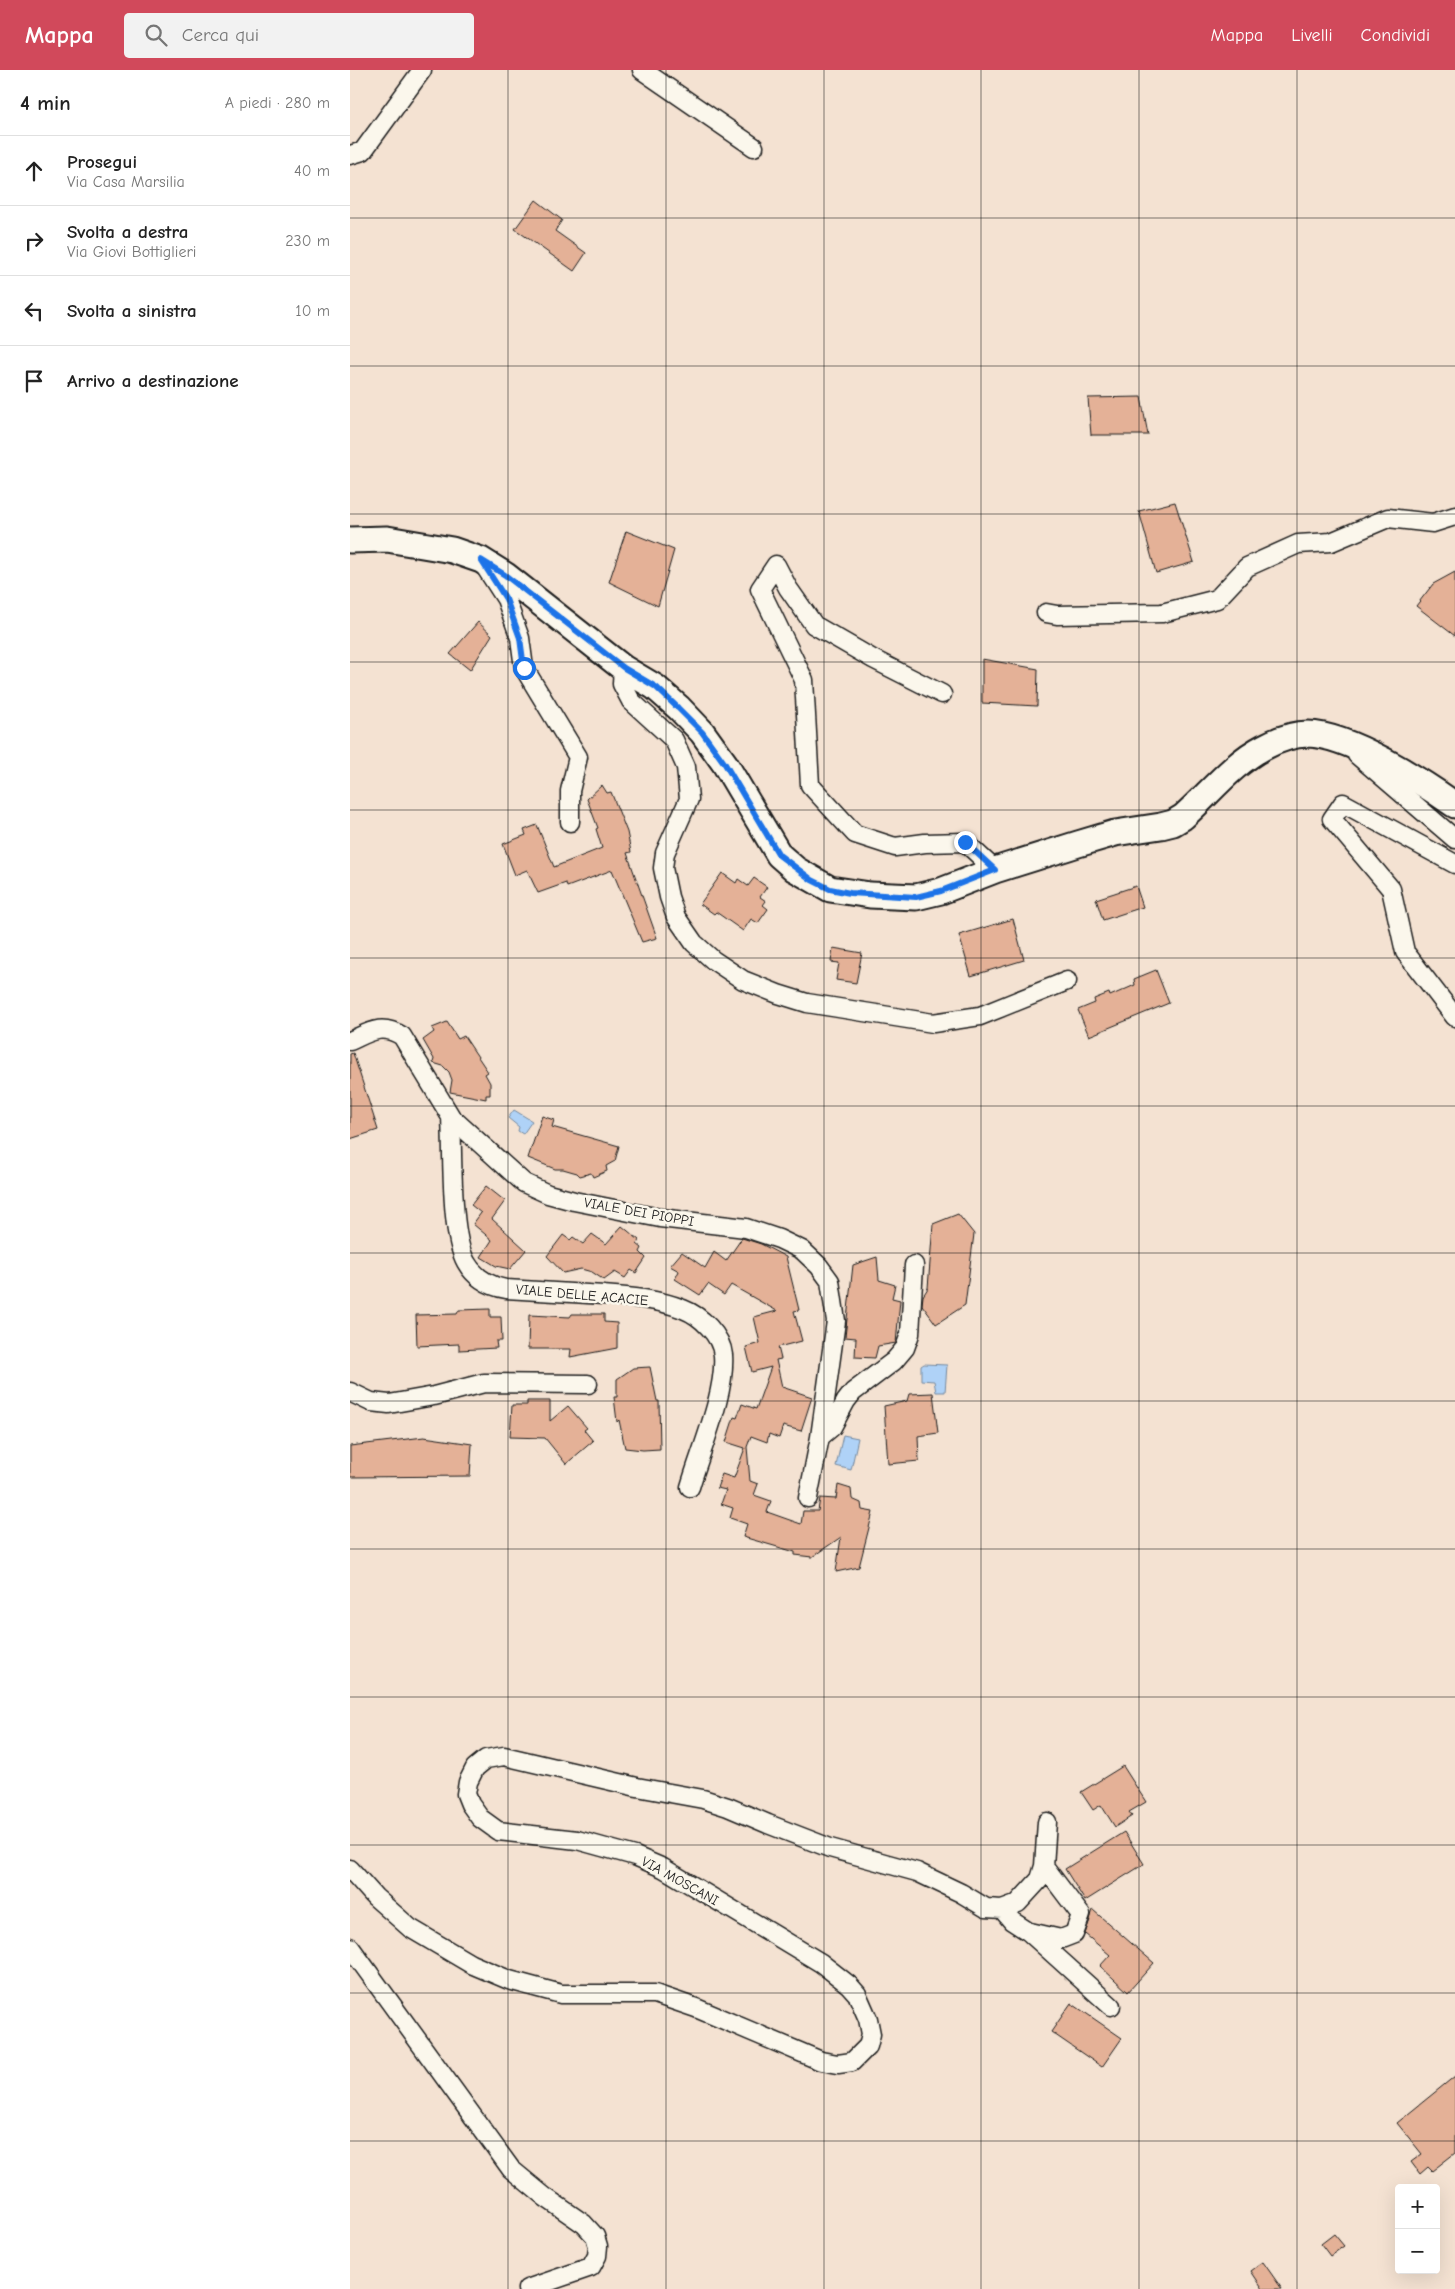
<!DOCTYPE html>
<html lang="it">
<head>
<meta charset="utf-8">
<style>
  :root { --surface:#fff; --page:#f2f2f2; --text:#222; --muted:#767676; --line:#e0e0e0; --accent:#d1495b }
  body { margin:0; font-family:"Comic Neue",sans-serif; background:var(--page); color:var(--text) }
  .controls { position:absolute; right:15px; bottom:15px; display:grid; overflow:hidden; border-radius:5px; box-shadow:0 5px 20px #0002 }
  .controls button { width:45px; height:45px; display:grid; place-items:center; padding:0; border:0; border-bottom:1px solid var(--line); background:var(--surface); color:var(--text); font:25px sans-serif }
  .stop { position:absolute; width:15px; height:15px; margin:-11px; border:4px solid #1a73e8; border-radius:50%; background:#fff }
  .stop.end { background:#1a73e8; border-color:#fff; box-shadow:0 1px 5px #0008 }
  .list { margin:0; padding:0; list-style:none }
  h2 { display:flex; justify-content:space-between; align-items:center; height:65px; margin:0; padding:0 20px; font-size:21px }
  h2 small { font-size:16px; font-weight:400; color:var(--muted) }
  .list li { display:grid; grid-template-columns:32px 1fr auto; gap:15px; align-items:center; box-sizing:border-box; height:70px; padding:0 20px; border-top:1px solid var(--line) }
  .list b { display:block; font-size:19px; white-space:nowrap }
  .list p { margin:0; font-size:16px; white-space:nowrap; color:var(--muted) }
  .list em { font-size:16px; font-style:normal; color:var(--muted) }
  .icon { flex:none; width:28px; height:28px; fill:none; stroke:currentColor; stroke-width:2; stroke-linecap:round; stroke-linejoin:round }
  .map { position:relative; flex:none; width:1105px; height:2219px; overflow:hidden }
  header { display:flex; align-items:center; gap:30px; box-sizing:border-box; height:70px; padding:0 25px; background:var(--accent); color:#fff }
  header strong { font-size:24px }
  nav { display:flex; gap:28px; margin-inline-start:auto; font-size:18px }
  .search { width:350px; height:45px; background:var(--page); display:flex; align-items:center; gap:12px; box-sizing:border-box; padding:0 18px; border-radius:5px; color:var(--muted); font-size:19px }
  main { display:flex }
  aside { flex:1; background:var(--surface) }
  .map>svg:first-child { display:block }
  .water { fill:#afd2f7; stroke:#74899f }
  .building { fill:#e4b197; stroke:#1c1c1c }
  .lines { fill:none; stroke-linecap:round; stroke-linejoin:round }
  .street-casing { stroke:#1c1c1c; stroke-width:21 }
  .secondary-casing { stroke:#1c1c1c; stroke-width:29 }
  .street { stroke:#fbf7ec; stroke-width:18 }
  .secondary { stroke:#fbf7ec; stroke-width:25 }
  .route { stroke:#1a73e8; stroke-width:6 }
  .grid { fill:none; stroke:#1c1c1c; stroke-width:1; stroke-opacity:0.55 }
  .labels { text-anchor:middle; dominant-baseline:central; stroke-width:5; stroke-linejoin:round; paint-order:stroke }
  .street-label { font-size:14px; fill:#1c1c1c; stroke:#fbf7ec }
</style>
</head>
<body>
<header>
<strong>Mappa</strong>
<div class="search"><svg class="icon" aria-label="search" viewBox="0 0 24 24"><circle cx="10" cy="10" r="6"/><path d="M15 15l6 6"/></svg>Cerca qui</div>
<nav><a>Mappa</a><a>Livelli</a><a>Condividi</a></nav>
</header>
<main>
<aside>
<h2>4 min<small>A piedi · 280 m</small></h2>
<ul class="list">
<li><svg class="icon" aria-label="ahead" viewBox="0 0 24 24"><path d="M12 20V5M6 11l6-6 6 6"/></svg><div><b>Prosegui</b><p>Via Casa Marsilia</p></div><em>40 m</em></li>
<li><svg class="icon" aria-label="right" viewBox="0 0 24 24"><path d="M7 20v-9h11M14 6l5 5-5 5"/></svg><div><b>Svolta a destra</b><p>Via Giovi Bottiglieri</p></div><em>230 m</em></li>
<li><svg class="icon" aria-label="left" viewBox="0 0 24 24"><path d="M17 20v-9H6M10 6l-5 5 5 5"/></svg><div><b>Svolta a sinistra</b></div><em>10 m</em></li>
<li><svg class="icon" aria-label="arrive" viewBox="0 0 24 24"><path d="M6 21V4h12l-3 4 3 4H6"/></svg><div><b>Arrivo a destinazione</b></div></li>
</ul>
</aside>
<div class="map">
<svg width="1105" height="2219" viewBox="0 0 1105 2219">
  <rect width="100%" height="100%" fill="#f4e2d2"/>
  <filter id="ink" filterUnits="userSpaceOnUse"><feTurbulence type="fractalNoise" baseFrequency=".02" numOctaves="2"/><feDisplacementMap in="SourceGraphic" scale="10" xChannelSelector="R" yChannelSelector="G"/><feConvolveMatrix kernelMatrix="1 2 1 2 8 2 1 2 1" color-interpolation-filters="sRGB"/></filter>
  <g filter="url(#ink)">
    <!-- water -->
    <path class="water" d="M164 1040 182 1051 173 1064 168 1061 169 1057 158 1048Z
      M574 1294 597 1295 595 1322H586L584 1311 571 1310V1296Z
      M493 1365 508 1368 501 1400 486 1396Z"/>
    <!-- building -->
    <path class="building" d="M186 130 212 150 205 161 236 183 224 201 165 159Z
      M791 327 798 365H741L738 328Z
      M825 432 844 492 806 503 789 441Z
      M276 461 324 480 308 536 259 512Z
      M1105 502V566L1066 536 1083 514Z
      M128 552 142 565 120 600 100 584Z
      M632 589 688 599 687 636 632 633Z
      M252 715 257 723 261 722 277 762 281 782 277 783 307 868 292 872 262 800 217 817 216 813 188 823 177 800 165 805 153 774 176 765 174 760 187 755 204 797 252 778 246 759 248 758 237 729Z
      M372 803 386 813 388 809 398 816 404 808 417 817 410 827 416 831 413 835 418 839 408 853 401 849 393 861 366 842 364 844 350 834Z
      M786 816 793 837 753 850 746 829Z
      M663 849 674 890 621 906 609 865Z
      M483 878 512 883 506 913 486 910 489 893 481 892Z
      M806 900 819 933 739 966 728 940 745 933 744 929 759 923 760 926 785 915 784 909Z
      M97 952 108 969 114 966 138 1002 135 1004 140 1013V1025H136V1029L100 1022 102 1010 99 1002 93 996 83 993 84 989 73 970 84 962 82 958Z
      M3 983 28 1060 0 1069V984Z
      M192 1046 204 1050 202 1057 269 1076 265 1091 256 1096 257 1101 243 1107 241 1103 230 1106 227 1103 213 1099H205L178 1088Z
      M136 1116 155 1131 142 1149 176 1180 160 1199 146 1196 131 1187 142 1170 123 1154 131 1143 121 1135Z
      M608 1144 624 1164 615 1235 586 1254 572 1235 573 1226 578 1218 583 1154Z
      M272 1156 289 1170 287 1174 292 1178 290 1182 296 1188 286 1203 281 1200 275 1208 265 1202 254 1210 242 1202 231 1199 213 1203 197 1186 213 1165 220 1170 223 1167 233 1174 242 1164 256 1174Z
      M392 1168 411 1174 436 1187 449 1240 444 1241 452 1271 428 1277 431 1289 426 1290 432 1317 462 1327 451 1361 433 1356 429 1368 419 1364 417 1372 401 1366 397 1377 400 1411 408 1414 404 1425 421 1431 417 1442 451 1454 453 1441H468L470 1428 486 1429 488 1415 501 1419 502 1429 511 1433 512 1440 523 1442 509 1497 486 1502 491 1467 462 1487 445 1485V1482L393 1467 397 1454 380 1448 383 1438 371 1434 376 1420 367 1418 372 1404 384 1408 395 1378 376 1372 384 1347 387 1348 392 1334 406 1339 421 1297 402 1302 396 1277 410 1273 404 1247 427 1241 381 1215 374 1225 358 1214 350 1225 325 1209 329 1201 320 1196 332 1182 355 1198 364 1182 376 1191Z
      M527 1187 529 1210 545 1215 542 1228 550 1230 546 1273 528 1276 525 1288 505 1287 506 1268 495 1267 503 1195Z
      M140 1239V1247H151L152 1271H146L147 1278 109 1280V1274L67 1276 66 1245 107 1244 109 1240Z
      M222 1244H254V1252L267 1253V1278L220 1287 221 1279H178L179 1245 220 1247Z
      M300 1297 307 1331H309L310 1379 293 1380 275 1378 269 1350 267 1352 264 1327H267V1309L283 1298Z
      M583 1323 588 1363 568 1366 569 1391 538 1394 534 1336 557 1331 559 1324Z
      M177 1331H200V1351L218 1336 237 1358 234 1360 243 1371 216 1394 195 1368 160 1367 162 1335H177Z
      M74 1367 122 1374 120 1406 0 1407V1376Z
      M773 1696 796 1732 779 1742 782 1746 765 1757 751 1735 743 1740 731 1722Z
      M774 1762 794 1794 735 1831 715 1799Z
      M743 1840 804 1893 778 1922 750 1896 760 1885 735 1864Z
      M721 1933 772 1968 752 1997 701 1962Z
      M1105 2006V2083L1082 2101 1078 2097 1070 2104 1061 2092 1072 2084 1047 2053Z
      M984 2164 994 2176 980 2186 971 2174Z
      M913 2192 932 2219H913L901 2201Z"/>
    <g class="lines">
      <!-- street casing -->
      <g class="street-casing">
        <path id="street" d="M292 0 404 77
          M0 85 13 81 72 0
          M134 495 156 529 170 568 174 598 228 687 220 721V752
          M696 543 707 545 812 543 867 529 897 497 948 474 981 472 1038 448 1083 453 1105 446
          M273 598 272 614 281 631 324 670 336 697 339 729 315 783 313 798 319 827 326 847 344 873 363 890 393 910 428 924 457 933 583 953 630 946 717 911
          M592 624 523 589 464 555 438 518 426 495 410 519 454 610 460 715 505 764 545 777 575 773 615 772 645 800
          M1007 685 1105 769
          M1105 794 993 733 982 749 1041 819 1055 882 1105 947
          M0 971C20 962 31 953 52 966L101 1047 174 1113 198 1124 224 1131 310 1148 396 1158 429 1169 452 1180 469 1196 480 1211 486 1251 470 1367 458 1428
          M101 1047C103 1083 100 1164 116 1192 125 1208 139 1216 156 1219 189 1221 222 1223 254 1225 280 1227 308 1229 333 1239 351 1246 371 1265 373 1285 376 1323 351 1379 340 1417
          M0 1322 21 1332 39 1334 84 1326 134 1313 238 1314
          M470 1367 482 1357 496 1331 503 1322 544 1291 555 1278 560 1264 564 1195
          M0 1799 25 1827 60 1858 121 1894 159 1910 211 1924H305L346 1938 471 1991 488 1994 502 1992 518 1976 521 1964 518 1949 507 1924 499 1915 471 1893 418 1861 313 1798 285 1786 227 1770 148 1761 130 1748 120 1734 116 1724 118 1712 125 1698 136 1689 154 1686 287 1717 353 1729 378 1737 418 1754 480 1778 567 1802 611 1823 636 1838 652 1839 668 1833 690 1809 694 1796 697 1752
          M652 1839 662 1851 679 1862 761 1936
          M680 1862 711 1869 724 1864 731 1845 694 1796
          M0 1877 161 2099 195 2127 234 2154 245 2166 248 2176 247 2186 241 2197 177 2219"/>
      </g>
      <!-- secondary casing -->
      <g class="secondary-casing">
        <path id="secondary" d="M0 470 37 469 102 480 131 490 155 505 273 598 305 617 329 638 352 662 375 694 429 785 445 799 480 819 520 825 566 827 591 821 645 800 728 774 765 763 811 756 823 753 833 747C859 724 883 693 914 677 927 670 944 664 958 664 1000 665 1071 711 1105 735"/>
      </g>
      <!-- street -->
      <use href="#street" class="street"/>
      <!-- secondary -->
      <use href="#secondary" class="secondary"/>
    </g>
  </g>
  <g class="lines" filter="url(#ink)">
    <!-- route -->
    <path class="route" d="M174 598 170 568 156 529 131 490 155 505 274 598 306 617 328 638 352 662 375 694 429 785 462 810 480 819 500 823 566 827 591 821 645 800 615 772"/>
  </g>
  <!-- grid -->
  <path class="grid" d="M158 0V2219M316 0V2219M474 0V2219M631 0V2219M789 0V2219M947 0V2219M0 148H1105M0 296H1105M0 444H1105M0 592H1105M0 740H1105M0 888H1105M0 1036H1105M0 1183H1105M0 1331H1105M0 1479H1105M0 1627H1105M0 1775H1105M0 1923H1105M0 2071H1105"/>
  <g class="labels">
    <!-- street labels -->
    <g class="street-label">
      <text transform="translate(289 1142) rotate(10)">VIALE DEI PIOPPI</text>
      <text transform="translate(232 1225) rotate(5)">VIALE DELLE ACACIE</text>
      <text transform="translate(330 1811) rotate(29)">VIA MOSCANI</text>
    </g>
  </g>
</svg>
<div class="controls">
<button>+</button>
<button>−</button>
</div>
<div class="stop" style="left:174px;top:598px"></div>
<div class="stop end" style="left:615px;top:772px"></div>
</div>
</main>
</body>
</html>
